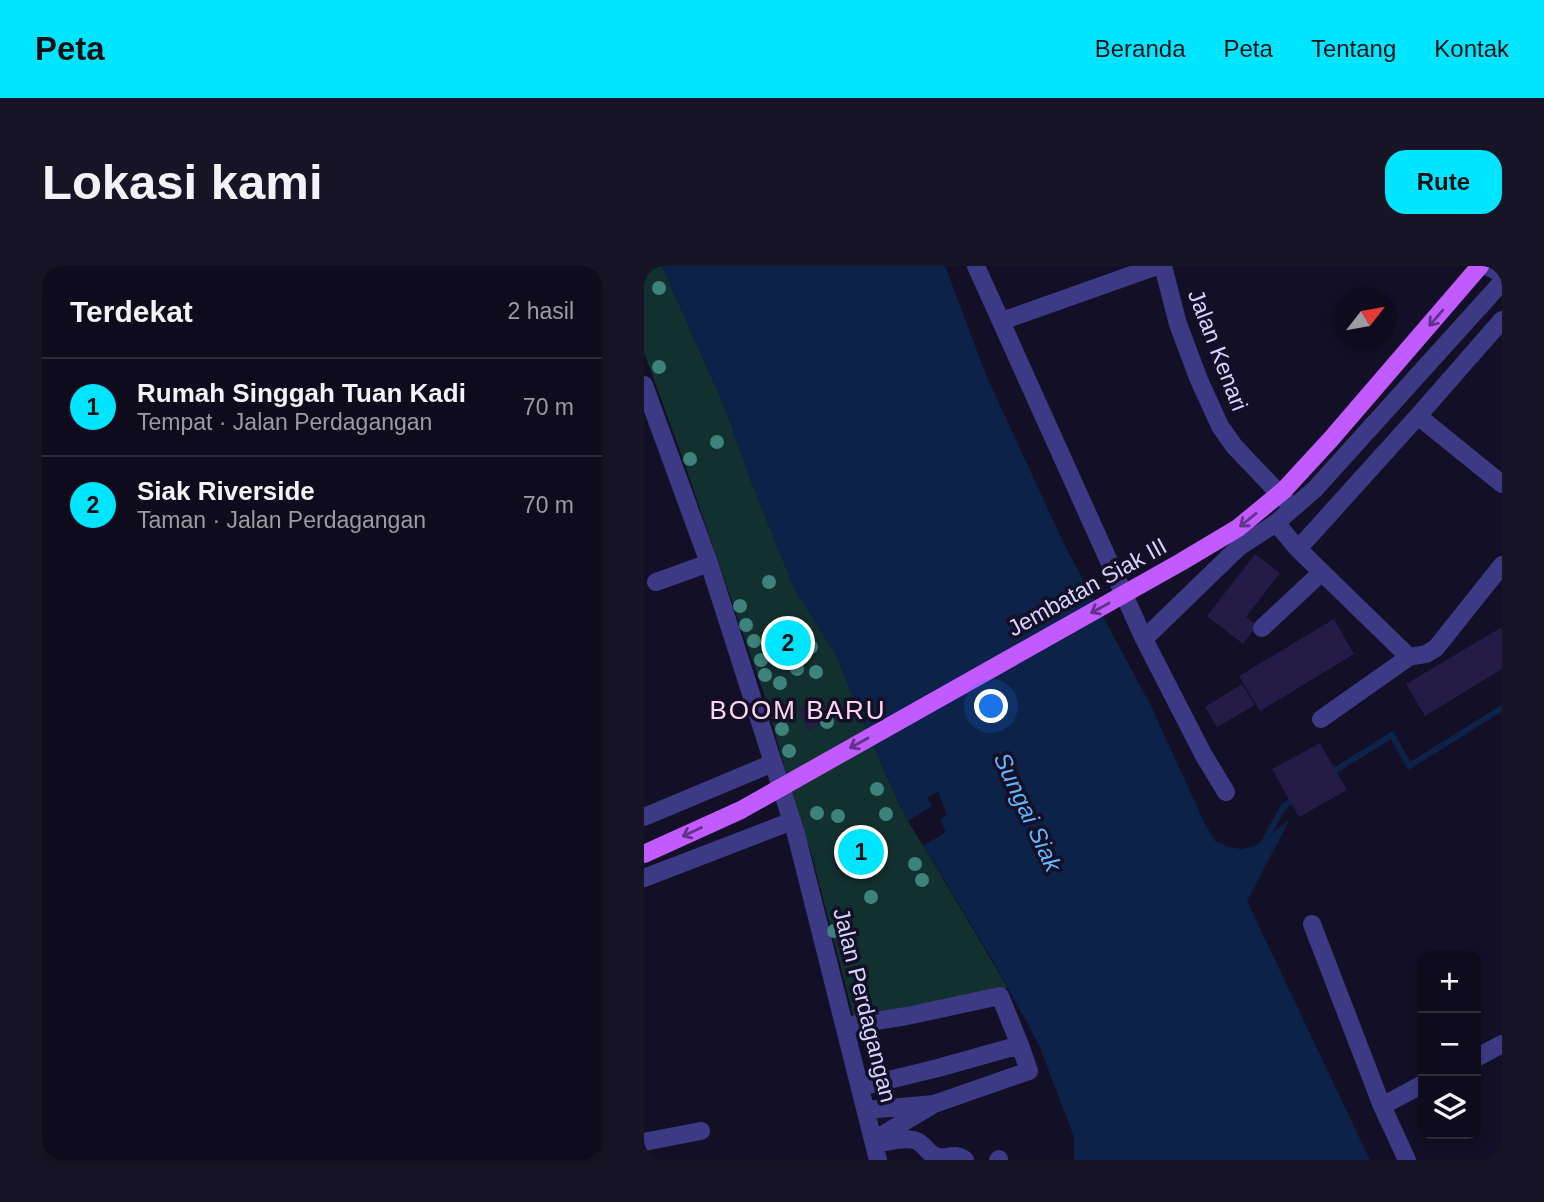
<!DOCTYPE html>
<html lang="id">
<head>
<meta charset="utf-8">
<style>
  :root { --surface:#0e0b1c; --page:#171425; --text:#f1f3f6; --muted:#9b9ba3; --line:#2e2b3b; --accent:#00e5ff }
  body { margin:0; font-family:Helvetica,sans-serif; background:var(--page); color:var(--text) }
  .controls { position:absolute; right:21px; bottom:21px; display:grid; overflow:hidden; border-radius:14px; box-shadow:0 4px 10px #0003 }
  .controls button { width:63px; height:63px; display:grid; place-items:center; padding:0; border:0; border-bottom:2px solid var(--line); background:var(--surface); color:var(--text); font:35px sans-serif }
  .compass { position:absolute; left:690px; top:21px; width:63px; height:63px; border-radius:50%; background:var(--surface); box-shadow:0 4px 10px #0003; rotate:59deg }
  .you { position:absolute; left:348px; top:441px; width:24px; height:24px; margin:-18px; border:5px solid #fff; border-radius:50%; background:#1a73e8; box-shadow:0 0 0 10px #1a73e833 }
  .badge { display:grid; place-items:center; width:46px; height:46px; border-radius:50%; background:var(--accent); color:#111; font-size:23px; font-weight:700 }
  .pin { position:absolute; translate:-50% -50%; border:4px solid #fff; box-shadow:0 2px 7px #0006 }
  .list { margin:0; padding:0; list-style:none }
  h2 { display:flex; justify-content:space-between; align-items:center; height:91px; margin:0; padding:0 28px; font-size:30px }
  h2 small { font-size:23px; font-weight:400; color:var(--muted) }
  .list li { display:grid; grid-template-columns:46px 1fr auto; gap:21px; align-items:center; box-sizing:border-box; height:98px; padding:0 28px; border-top:2px solid var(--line) }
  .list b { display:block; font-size:26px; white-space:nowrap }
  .list p { margin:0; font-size:23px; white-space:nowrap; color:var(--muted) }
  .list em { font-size:23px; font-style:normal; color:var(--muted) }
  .icon { flex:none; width:38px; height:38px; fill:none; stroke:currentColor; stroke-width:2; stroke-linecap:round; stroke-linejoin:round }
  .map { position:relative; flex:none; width:858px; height:894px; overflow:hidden; border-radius:21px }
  header { display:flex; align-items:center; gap:42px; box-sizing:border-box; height:98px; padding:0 35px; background:var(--accent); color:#111 }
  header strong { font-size:33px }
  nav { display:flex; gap:38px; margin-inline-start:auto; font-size:24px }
  .intro { display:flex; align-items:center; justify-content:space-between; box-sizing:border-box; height:168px; padding:0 42px }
  h1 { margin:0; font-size:49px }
  .button { padding:18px 32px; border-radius:21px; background:var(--accent); color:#111; font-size:24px; font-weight:700 }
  main { display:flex; gap:42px; padding:0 42px }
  aside { flex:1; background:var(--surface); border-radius:21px; box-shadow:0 4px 10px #0003 }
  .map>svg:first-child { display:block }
  .green { fill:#12302f }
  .water { fill:#0c2248 }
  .pier { fill:#130f26 }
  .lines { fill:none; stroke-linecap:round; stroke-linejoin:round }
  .stream { stroke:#0c2248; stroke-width:6 }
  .building { fill:#241b47 }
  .minor { stroke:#3d3a85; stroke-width:18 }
  .major { stroke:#c25bff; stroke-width:18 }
  .tree { fill:#3d827b }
  .oneway { stroke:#623188 }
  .labels { text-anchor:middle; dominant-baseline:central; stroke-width:7; stroke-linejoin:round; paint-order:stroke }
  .street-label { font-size:23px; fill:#d9d4ff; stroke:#130f26 }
  .water-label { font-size:24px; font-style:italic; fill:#62b6ff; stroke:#130f26 }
  .quarter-label { font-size:26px; letter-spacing:2px; fill:#ffd6f0; stroke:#130f26 }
</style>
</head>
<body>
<header>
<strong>Peta</strong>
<nav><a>Beranda</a><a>Peta</a><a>Tentang</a><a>Kontak</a></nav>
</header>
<div class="intro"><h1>Lokasi kami</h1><a class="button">Rute</a></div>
<main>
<aside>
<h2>Terdekat<small>2 hasil</small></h2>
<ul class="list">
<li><span class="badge">1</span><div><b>Rumah Singgah Tuan Kadi</b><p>Tempat · Jalan Perdagangan</p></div><em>70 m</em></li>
<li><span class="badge">2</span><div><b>Siak Riverside</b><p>Taman · Jalan Perdagangan</p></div><em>70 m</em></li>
</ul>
</aside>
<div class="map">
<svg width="858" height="894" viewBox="0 0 858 894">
  <rect width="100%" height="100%" fill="#130f26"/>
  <!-- green -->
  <path class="green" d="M0 0H18L82 144 104 207 151 324 193 390 212 439 256 540 364 722 210 752 168 590 153 547 122 434 40 196 0 86Z"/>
  <!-- water -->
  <path class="water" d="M18 0H301L342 109 421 280 506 438 561 558 571 575 585 581 597 583 611 580 646 553 603 635 726 894H430V871L395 779 352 700 256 540 212 439 193 390 151 324 104 207 82 144Z"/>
  <!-- pier -->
  <path class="pier" d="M294 526 303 549 296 554 302 566 279 580 264 555 288 540 283 531Z"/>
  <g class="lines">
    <!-- stream -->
    <path class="stream" d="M685 508 748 469 765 500 858 442
      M619 578 639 541 653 531"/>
  </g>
  <!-- building -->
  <path class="building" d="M611 288 636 307 602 351 613 360 599 378 563 350Z
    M690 353 710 388 616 445 595 410Z
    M858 361V403L781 450 762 418Z
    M598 418 611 439 573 461 561 441Z
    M165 438 176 458 165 465 154 444Z
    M676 477 703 524 655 551 628 503Z
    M226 565 229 574 239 569 244 581 235 586 239 594 210 606 206 598 193 604 188 593 201 586 197 578Z"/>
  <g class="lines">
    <!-- minor -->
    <path class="minor" d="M332 0 500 373 559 488 582 526
      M519 0 534 58 555 114 576 160 590 180 646 239
      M843 0 858 8
      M358 55 513 0
      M0 119 65 297 152 568 234 894
      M774 150 858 218
      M632 257 654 283 765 391
      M654 283 774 150 858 54
      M12 316 65 297
      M618 362 678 306
      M500 373 595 281 632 257 671 223 858 16
      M677 453 765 391 782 388 792 382 858 299
      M0 551 129 497
      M0 612 148 555
      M668 658 738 840 763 894
      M201 760 263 750 356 730 376 779 294 802 216 821
      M832 792 858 778
      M290 838 385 805 376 779
      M738 840 779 818
      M223 844 290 838 230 874
      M0 876 57 865
      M231 878C242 876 267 869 276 877 283 882 285 889 294 891 304 893 312 886 321 894
      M354 894 355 893"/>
    <!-- major -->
    <path class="major" d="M0 588 97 544 537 296 594 262 640 224 687 173 836 0"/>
  </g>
  <!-- trees -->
  <g class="tree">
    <circle cx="15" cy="22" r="7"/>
    <circle cx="15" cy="101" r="7"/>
    <circle cx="73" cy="176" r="7"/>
    <circle cx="46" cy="193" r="7"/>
    <circle cx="125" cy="316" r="7"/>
    <circle cx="96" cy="340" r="7"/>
    <circle cx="102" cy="359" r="7"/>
    <circle cx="153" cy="367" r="7"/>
    <circle cx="110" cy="375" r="7"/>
    <circle cx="167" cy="381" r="7"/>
    <circle cx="117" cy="394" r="7"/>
    <circle cx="153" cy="403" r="7"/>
    <circle cx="172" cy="406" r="7"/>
    <circle cx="121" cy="409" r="7"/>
    <circle cx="136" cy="417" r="7"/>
    <circle cx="183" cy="456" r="7"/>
    <circle cx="138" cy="463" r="7"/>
    <circle cx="145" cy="485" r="7"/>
    <circle cx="233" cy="523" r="7"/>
    <circle cx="173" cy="547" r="7"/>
    <circle cx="242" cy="548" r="7"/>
    <circle cx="194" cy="550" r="7"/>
    <circle cx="271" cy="598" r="7"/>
    <circle cx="278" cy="614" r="7"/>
    <circle cx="227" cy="631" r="7"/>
    <circle cx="190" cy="665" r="7"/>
  </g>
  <!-- one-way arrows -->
  <defs><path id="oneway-shaft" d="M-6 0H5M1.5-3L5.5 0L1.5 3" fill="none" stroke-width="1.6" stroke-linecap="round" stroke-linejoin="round" transform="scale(1.75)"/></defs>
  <g class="oneway">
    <use href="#oneway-shaft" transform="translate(792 52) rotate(131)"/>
    <use href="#oneway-shaft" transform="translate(604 254) rotate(141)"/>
    <use href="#oneway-shaft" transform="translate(456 342) rotate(151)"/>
    <use href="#oneway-shaft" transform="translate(215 477) rotate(151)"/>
    <use href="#oneway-shaft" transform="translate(48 566) rotate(155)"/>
  </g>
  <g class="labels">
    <!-- street labels -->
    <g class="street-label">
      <text transform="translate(574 84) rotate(69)">Jalan Kenari</text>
      <text transform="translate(443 321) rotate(-29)">Jembatan Siak III</text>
      <text transform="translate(221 739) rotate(76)">Jalan Perdagangan</text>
    </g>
    <!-- water labels -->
    <g class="water-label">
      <text transform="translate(384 546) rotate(65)">Sungai Siak</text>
    </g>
    <!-- quarter labels -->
    <g class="quarter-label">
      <text x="154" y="444">BOOM BARU</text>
    </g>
  </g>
</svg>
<div class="controls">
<button>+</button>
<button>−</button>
<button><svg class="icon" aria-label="layers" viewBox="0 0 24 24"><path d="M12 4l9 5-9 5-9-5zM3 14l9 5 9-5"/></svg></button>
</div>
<svg class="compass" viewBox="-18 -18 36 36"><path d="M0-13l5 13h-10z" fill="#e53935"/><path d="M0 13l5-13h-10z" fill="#9b9ba3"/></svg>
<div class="you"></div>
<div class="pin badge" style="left:217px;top:586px">1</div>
<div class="pin badge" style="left:144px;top:377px">2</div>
</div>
</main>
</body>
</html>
